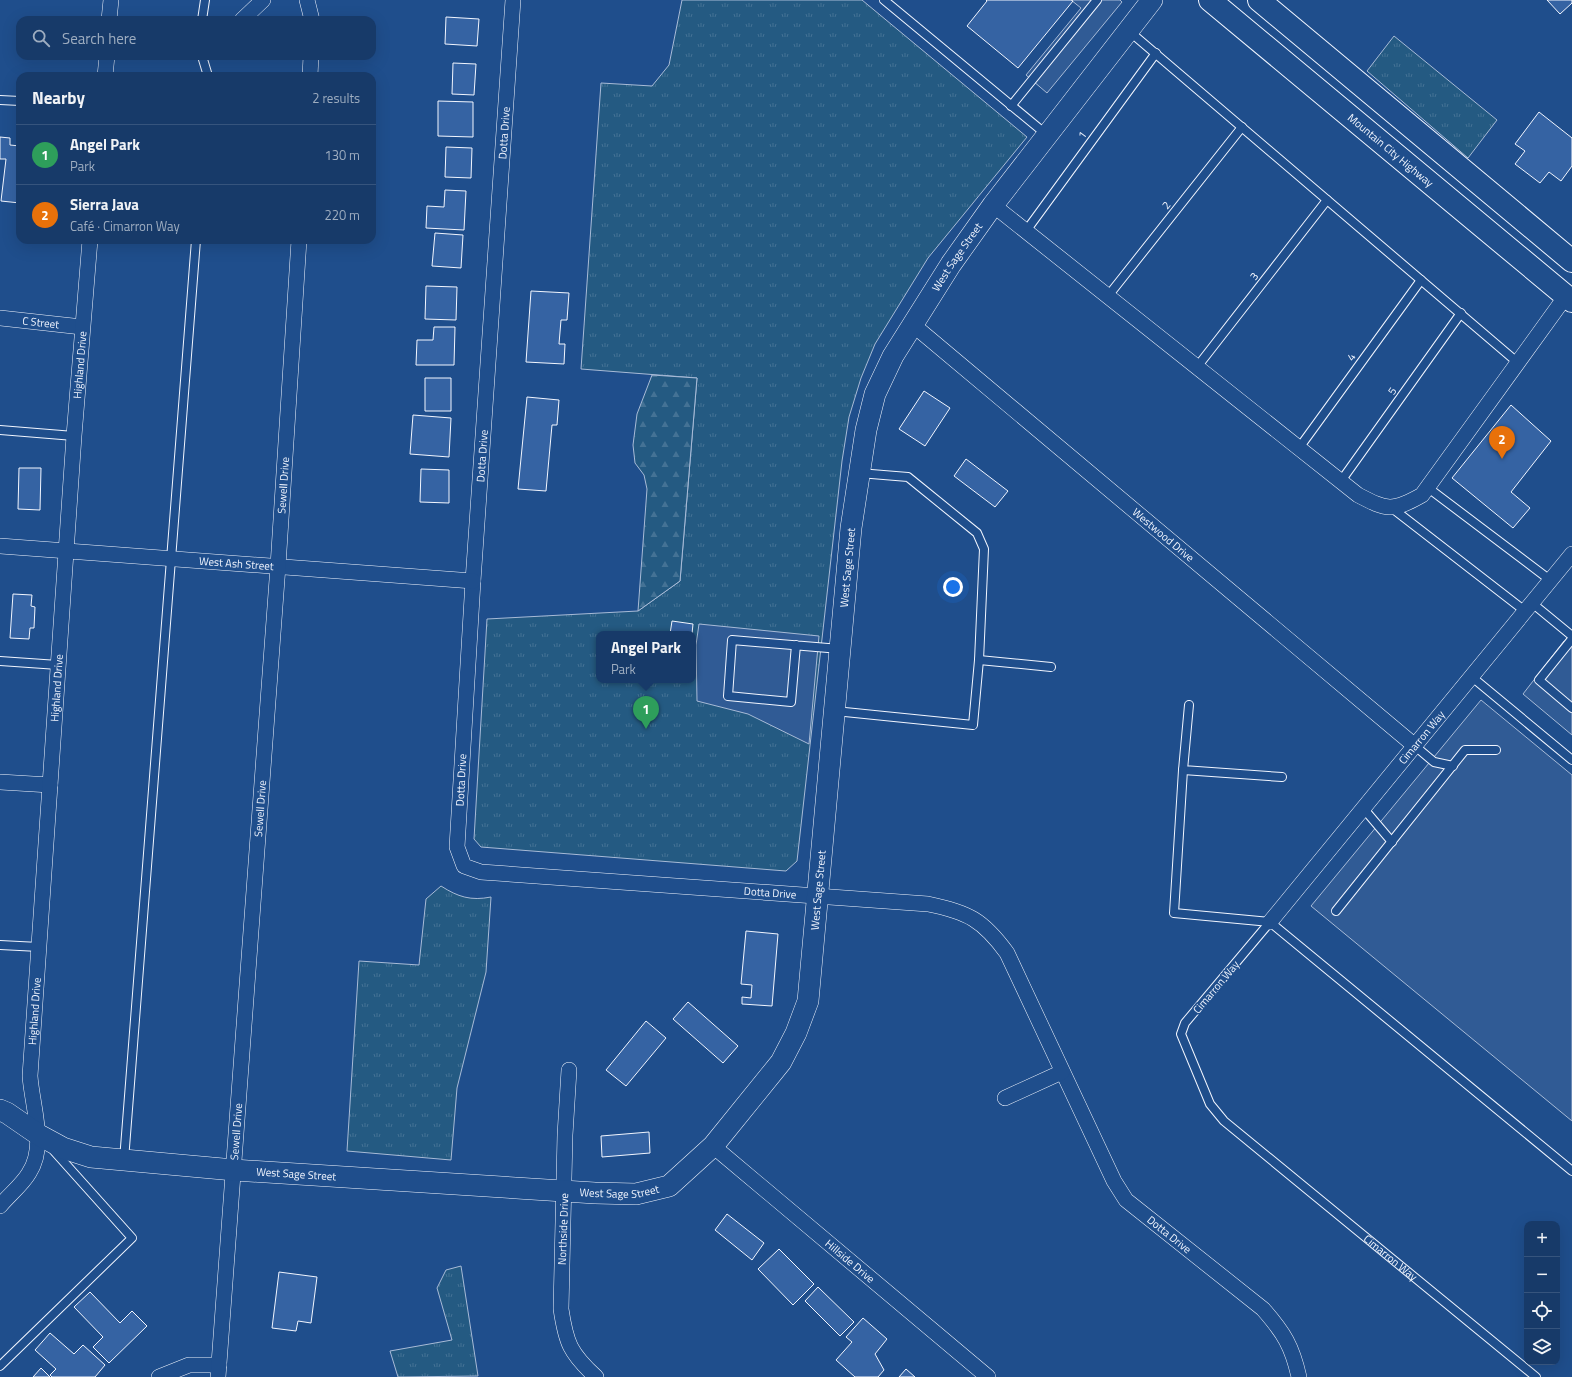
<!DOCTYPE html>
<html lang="en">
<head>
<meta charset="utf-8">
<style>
  :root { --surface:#173a69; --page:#244571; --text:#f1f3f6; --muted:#9eadc0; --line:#36547d; --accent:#90b9f0 }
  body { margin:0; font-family:"Titillium Web",sans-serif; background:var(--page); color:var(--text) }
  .controls { position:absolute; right:12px; bottom:12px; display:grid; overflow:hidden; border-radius:8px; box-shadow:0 4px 16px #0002 }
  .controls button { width:36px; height:36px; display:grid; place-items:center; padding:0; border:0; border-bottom:1px solid var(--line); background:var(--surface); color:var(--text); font:20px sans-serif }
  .you { position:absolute; left:953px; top:587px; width:14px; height:14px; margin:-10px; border:3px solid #fff; border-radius:50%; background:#1a73e8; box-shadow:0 0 0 6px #1a73e833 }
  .badge { display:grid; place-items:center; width:26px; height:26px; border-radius:50%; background:var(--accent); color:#fff; font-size:13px; font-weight:700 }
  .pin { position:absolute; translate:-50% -33px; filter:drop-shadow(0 1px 2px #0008) }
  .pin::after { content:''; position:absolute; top:21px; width:14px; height:12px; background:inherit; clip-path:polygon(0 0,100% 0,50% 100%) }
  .popup { position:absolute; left:596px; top:631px; width:100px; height:52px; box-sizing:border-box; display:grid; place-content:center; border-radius:8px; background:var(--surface); filter:drop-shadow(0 1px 3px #0005); font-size:13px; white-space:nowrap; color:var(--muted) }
  .popup b { font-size:15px; color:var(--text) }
  .popup::after { content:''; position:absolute; left:50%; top:100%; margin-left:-8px; border:8px solid transparent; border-top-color:var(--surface) }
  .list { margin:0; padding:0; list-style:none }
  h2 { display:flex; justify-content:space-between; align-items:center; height:52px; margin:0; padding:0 16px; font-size:17px }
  h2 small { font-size:13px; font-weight:400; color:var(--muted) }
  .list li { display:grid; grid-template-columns:26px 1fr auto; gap:12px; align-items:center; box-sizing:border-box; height:60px; padding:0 16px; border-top:1px solid var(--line) }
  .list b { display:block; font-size:15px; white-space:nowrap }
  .list p { margin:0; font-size:13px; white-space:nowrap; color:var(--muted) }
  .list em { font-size:13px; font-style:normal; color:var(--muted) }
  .icon { flex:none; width:22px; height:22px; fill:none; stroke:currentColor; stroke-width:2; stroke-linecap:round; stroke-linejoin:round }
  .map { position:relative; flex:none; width:1572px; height:1377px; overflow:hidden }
  .search { position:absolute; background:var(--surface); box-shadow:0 4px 16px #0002; left:16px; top:16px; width:360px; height:44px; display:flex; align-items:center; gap:10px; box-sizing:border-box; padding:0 14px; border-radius:12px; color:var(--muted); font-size:15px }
  .panel { position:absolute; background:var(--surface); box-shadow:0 4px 16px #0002; left:16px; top:72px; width:360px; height:172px; border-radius:12px }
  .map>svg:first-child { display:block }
  .grass { fill:url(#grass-tufts); stroke:#a8bbd7; fill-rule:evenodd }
  .forest { fill:url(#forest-firs); stroke:#a8bbd7 }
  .parking { fill:#305b95; stroke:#a8bbd7 }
  .building { fill:#3563a3; stroke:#f2f6ff }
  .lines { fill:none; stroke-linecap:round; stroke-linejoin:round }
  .lane-casing { stroke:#f2f6ff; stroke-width:10 }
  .street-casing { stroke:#f2f6ff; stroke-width:16 }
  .secondary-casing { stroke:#f2f6ff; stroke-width:22 }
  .primary-casing { stroke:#f2f6ff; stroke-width:24 }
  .lane { stroke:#1f4e8c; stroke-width:8 }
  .street { stroke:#1f4e8c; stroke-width:15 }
  .secondary { stroke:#1f4e8c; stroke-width:21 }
  .primary { stroke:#1f4e8c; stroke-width:22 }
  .labels { text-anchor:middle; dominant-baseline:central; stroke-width:3; stroke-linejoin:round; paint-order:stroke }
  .street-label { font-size:11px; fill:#f2f6ff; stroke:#1f4e8c }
</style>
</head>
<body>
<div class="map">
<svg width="1572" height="1377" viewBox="0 0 1572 1377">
  <defs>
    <pattern id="grass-tufts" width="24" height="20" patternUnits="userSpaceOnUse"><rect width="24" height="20" fill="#245a82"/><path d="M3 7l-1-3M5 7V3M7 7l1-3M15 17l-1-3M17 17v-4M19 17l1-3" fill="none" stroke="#447295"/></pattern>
    <pattern id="forest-firs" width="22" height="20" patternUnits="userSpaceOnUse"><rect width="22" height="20" fill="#245a82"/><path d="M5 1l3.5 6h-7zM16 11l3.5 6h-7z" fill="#447295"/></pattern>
  </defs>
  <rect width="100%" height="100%" fill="#1f4e8c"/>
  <!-- grass -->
  <path class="grass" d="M682 0H862L1027 137 928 258 875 344 861 378 849 417 842 461 797 861 786 871 481 847 474 839 487 619 638 611 680 581 697 378 581 369 601 83 652 86 669 65ZM599 634H693V680H599Z
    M1394 36 1497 120 1468 158 1367 71Z
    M441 886C458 897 471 901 491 897L486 972 457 1088 451 1160 347 1151 359 961 419 965 426 899Z
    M461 1266 478 1376 398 1377 390 1351 452 1340 437 1288 446 1270Z"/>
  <!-- forest -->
  <path class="forest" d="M652 375 697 378 680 581 638 611 647 489 644 475 635 463 633 445 637 414Z"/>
  <!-- parking -->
  <path class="parking" d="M1071 0H1120L1122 2 1047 93 1026 75 1081 8Z
    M699 624 819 636 809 744 748 714 697 701 696 645Z
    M1564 641 1572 647V735L1523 694Z
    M1481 700 1572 775V1121L1311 906Z"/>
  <!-- building -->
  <path class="building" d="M986 0H1071L1073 1 1018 68 967 26 987 1Z
    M1547 0H1572V3L1560 14Z
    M446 17 479 19 477 46 445 44Z
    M453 63 476 64 474 95 452 94Z
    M438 101 473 102V137L438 136Z
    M1539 112 1572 138V166L1561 181 1549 172 1540 183 1515 164 1525 151 1515 144Z
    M0 137 10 138V145L20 146V203L1 201 6 159H0Z
    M446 147 472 148 471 178 445 177Z
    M445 190 466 191 464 230 426 228 427 206 444 207Z
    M435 233 463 235 461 268 432 266Z
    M426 286 457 287 456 320 425 319Z
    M531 291 569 293 567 320H561L559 344H565L564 364 526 362Z
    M434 327H455L454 365H416L417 340H433Z
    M425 378H451V411H425Z
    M924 391 950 408 925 446 899 429Z
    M527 397 559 400 557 425H552L546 491 518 489Z
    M1511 405 1551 441 1511 492 1530 508 1513 528 1452 478Z
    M413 415 451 418 449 457 410 454Z
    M966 459 1008 491 995 507 954 476Z
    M19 468H41L40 510 18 509Z
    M421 469 449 470V503L420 502Z
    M13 594 32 595 31 606 35 607 34 628H30L29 639 10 638Z
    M672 621 693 624 692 634H670Z
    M746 931 778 934 772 1006 742 1004V997L751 998 752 985 741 984Z
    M688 1002 738 1046 723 1063 673 1019Z
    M646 1021 666 1038 626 1086 606 1070Z
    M649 1132 650 1153 602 1157 601 1136Z
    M727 1214 764 1243 752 1260 715 1230Z
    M779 1249 814 1284 793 1305 758 1269Z
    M279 1272 317 1277 311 1323 298 1321 296 1331 272 1328Z
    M818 1287 854 1322 840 1336 805 1301Z
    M90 1292 120 1323 132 1311 147 1326 109 1363 93 1347 103 1337 74 1307Z
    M863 1318 887 1339 875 1354 884 1370 878 1377H855L836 1360 852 1342 846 1337Z
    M50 1333 74 1354 83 1345 105 1365 95 1377H52L50 1375 56 1369 35 1350Z
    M41 1368 50 1377H33Z
    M906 1369 915 1377H899Z"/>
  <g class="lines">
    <!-- lane casing -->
    <g class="lane-casing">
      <g id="lane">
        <path d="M884 0 1047 135"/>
        <path d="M202 20 205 0"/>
        <path d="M1129 31 1517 362"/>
        <path d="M202 56 208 76"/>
        <path d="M0 100 20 101"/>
        <path d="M1011 106 1097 0"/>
        <path d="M1026 231 1156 53"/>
        <path d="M1108 296 1242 127"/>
        <path d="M1197 367 1327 200"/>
        <path d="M0 430 74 436"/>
        <path d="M1299 448 1421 280"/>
        <path d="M1341 481 1461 313"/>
        <path d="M1427 487 1550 580"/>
        <path d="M1392 508 1525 611"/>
        <path d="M1532 603 1572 636"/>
        <path d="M1572 639 1539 680 1572 708"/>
        <path d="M796 645 791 702 728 696 732 640 840 649"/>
        <path d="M979 660 1051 667"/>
        <path d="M0 661 58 665"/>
        <path d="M1472 677 1572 760"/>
        <path d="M1189 705 1183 770 1282 777"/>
        <path d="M835 711 973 725 979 660 984 549 977 533 908 477 859 473"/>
        <path d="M1415 746 1434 762 1453 766"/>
        <path d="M1183 770 1174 913 1270 922 1572 1171"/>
        <path d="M1364 809 1392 842"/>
        <path d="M1336 911 1465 750H1496"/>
        <path id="s1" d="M1270 922 1185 1023 1181 1034 1210 1104 1224 1121 1536 1377"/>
        <path d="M0 945 39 947"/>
        <path d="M124 1160 196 240"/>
        <path d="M0 1366 132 1238 54 1151"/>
      </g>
    </g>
    <!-- street casing -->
    <g class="street-casing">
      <g id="street">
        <path d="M307 0 312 20"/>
        <path id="s2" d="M513 0 473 581 457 847 464 866 481 872 928 904C968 912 983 920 1007 953L1114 1181 1126 1200 1263 1309C1284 1333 1292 1346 1299 1377"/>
        <path d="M109 20 111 0"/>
        <path d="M242 20 263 0"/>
        <path d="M105 76 107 56"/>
        <path d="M310 76 311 56"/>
        <path d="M993 205 1358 495C1387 510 1392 512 1422 495L1566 296"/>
        <path id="s3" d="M0 318 82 327"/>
        <path id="s4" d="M912 324 1415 746"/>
        <path id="s5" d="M0 546 473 581"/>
        <path d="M0 782 50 785"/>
        <path id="s6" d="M1270 922 1572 554"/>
        <path d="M569 1070 565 1135 561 1309C566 1343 570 1353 596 1377"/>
        <path d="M1005 1098 1062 1072"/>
        <path id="s7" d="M713 1146 988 1377"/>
        <path id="s8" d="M0 1206C9 1195 22 1185 29 1173 47 1146 32 1106 30 1076L74 436 90 240"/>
        <path d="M159 1377 189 1365H219"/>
        <path id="s9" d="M218 1377 278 566 299 240"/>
      </g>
    </g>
    <!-- secondary casing -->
    <g class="secondary-casing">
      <g id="secondary">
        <path id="s10" d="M0 1110 7 1113 39 1135 63 1148 91 1157 234 1170 595 1193 636 1194 669 1186 713 1146 781 1062 796 1033 808 1001 851 528 866 430 875 394 893 356 951 264 993 205 1152 0"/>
      </g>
    </g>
    <!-- primary casing -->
    <g class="primary-casing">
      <g id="primary">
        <path id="s11" d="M1210 0 1572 301"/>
        <path d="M1259 0 1572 261"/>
      </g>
    </g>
    <!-- lane -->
    <use href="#lane" class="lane"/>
    <!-- street -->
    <use href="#street" class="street"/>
    <!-- secondary -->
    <use href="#secondary" class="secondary"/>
    <!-- primary -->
    <use href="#primary" class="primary"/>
  </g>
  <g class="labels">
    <!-- street labels -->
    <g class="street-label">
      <text transform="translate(504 133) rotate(-86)">Dotta Drive</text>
      <text transform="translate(1082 135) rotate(-54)">1</text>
      <text stroke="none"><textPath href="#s11" startOffset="235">Mountain City Highway</textPath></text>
      <text transform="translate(1166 205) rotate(-51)">2</text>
      <text stroke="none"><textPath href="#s10" startOffset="1689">West Sage Street</textPath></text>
      <text transform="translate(1254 276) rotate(-52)">3</text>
      <text stroke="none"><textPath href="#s3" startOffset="41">C Street</textPath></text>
      <text transform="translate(1351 357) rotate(-54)">4</text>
      <text stroke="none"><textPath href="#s8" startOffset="856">Highland Drive</textPath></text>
      <text transform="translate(1392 391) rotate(-55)">5</text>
      <text transform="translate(482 456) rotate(-86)">Dotta Drive</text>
      <text stroke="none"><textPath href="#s9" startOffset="894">Sewell Drive</textPath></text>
      <text stroke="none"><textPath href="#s4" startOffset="328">Westwood Drive</textPath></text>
      <text stroke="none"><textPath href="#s5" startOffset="237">West Ash Street</textPath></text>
      <text stroke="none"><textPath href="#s10" startOffset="1353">West Sage Street</textPath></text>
      <text stroke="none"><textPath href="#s8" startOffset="532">Highland Drive</textPath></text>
      <text stroke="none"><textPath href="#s6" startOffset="239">Cimarron Way</textPath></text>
      <text transform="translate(461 780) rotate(-87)">Dotta Drive</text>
      <text stroke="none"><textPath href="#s9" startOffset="570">Sewell Drive</textPath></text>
      <text stroke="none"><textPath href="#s10" startOffset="1029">West Sage Street</textPath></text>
      <text stroke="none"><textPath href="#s2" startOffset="1177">Dotta Drive</textPath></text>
      <text transform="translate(1216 987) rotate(-50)">Cimarron Way</text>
      <text stroke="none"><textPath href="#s8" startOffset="208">Highland Drive</textPath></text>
      <text stroke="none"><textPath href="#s9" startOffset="246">Sewell Drive</textPath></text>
      <text stroke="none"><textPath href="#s10" startOffset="309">West Sage Street</textPath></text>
      <text stroke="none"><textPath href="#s10" startOffset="633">West Sage Street</textPath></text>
      <text transform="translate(563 1229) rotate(-88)">Northside Drive</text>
      <text stroke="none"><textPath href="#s2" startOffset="1761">Dotta Drive</textPath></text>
      <text stroke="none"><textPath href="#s1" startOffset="457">Cimarron Way</textPath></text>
      <text stroke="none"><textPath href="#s7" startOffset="179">Hillside Drive</textPath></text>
    </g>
  </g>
</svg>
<div class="controls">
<button>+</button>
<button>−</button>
<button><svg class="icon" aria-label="locate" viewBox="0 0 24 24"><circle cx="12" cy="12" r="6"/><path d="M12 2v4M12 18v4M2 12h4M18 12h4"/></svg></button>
<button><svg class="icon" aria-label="layers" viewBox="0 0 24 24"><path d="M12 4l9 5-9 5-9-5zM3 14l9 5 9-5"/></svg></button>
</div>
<div class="you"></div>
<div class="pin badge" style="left:646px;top:729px;background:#2e9e5b">1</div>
<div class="popup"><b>Angel Park</b>Park</div>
<div class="pin badge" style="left:1502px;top:459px;background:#e8710a">2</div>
<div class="search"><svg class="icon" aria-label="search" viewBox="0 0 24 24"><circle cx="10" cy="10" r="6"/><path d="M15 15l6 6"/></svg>Search here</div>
<section class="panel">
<h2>Nearby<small>2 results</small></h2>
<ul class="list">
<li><span class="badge" style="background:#2e9e5b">1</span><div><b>Angel Park</b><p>Park</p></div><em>130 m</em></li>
<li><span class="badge" style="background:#e8710a">2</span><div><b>Sierra Java</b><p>Café · Cimarron Way</p></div><em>220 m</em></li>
</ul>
</section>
</div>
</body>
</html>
